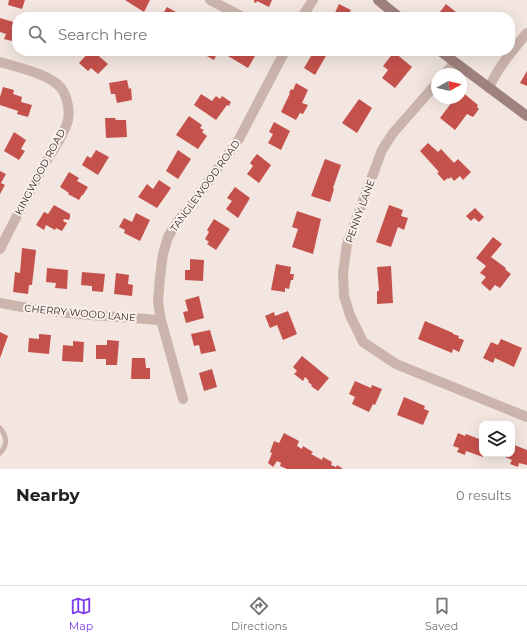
<!DOCTYPE html>
<html lang="en">
<head>
<meta charset="utf-8">
<style>
  :root { --surface:#fff; --page:#f2f2f2; --text:#222; --muted:#767676; --line:#e0e0e0; --accent:#7c3aed }
  body { margin:0; font-family:Montserrat,sans-serif; background:var(--page); color:var(--text) }
  .controls { position:absolute; right:12px; bottom:12px; display:grid; overflow:hidden; border-radius:8px; box-shadow:0 4px 16px #0002 }
  .controls button { width:36px; height:36px; display:grid; place-items:center; padding:0; border:0; border-bottom:1px solid var(--line); background:var(--surface); color:var(--text); font:20px sans-serif }
  .compass { position:absolute; left:431px; top:68px; width:36px; height:36px; border-radius:50%; background:var(--surface); box-shadow:0 4px 16px #0002; rotate:82deg }
  .list { margin:0; padding:0; list-style:none }
  h2 { display:flex; justify-content:space-between; align-items:center; height:52px; margin:0; padding:0 16px; font-size:17px }
  h2 small { font-size:13px; font-weight:400; color:var(--muted) }
  .icon { flex:none; width:22px; height:22px; fill:none; stroke:currentColor; stroke-width:2; stroke-linecap:round; stroke-linejoin:round }
  .map { position:relative; flex:none; width:527px; height:469px; overflow:hidden }
  .search { position:absolute; background:var(--surface); box-shadow:0 4px 16px #0002; left:12px; right:12px; top:12px; height:44px; display:flex; align-items:center; gap:10px; box-sizing:border-box; padding:0 14px; border-radius:16px; color:var(--muted); font-size:15px }
  .sheet { height:116px; background:var(--surface) }
  nav { display:flex; justify-content:space-around; align-items:center; box-sizing:border-box; height:56px; border-top:1px solid var(--line); background:var(--surface); font-size:11px; color:var(--muted) }
  nav a { display:grid; justify-items:center; gap:2px }
  nav .on { color:var(--accent) }
  .map>svg:first-child { display:block }
  .building { fill:#c5514c }
  .lines { fill:none; stroke-linecap:round; stroke-linejoin:round }
  .lane { stroke:#cbb4ab; stroke-width:5 }
  .street { stroke:#cbb4ab; stroke-width:10 }
  .secondary { stroke:#9f827d; stroke-width:10 }
  .labels { text-anchor:middle; dominant-baseline:central; stroke-width:4; stroke-linejoin:round; paint-order:stroke }
  .street-label { font-size:10px; fill:#392c2a; stroke:#faf1ed }
</style>
</head>
<body>
<div class="map">
<svg width="527" height="469" viewBox="0 0 527 469">
  <rect width="100%" height="100%" fill="#f3e6e0"/>
  <!-- building -->
  <path class="building" d="M9 0H25L22 9 8 5Z
    M125 0H150L144 12Z
    M254 0H272L269 7 257 1 256 3 254 2Z
    M339 4 351 10 347 17H333Z
    M446 4 462 17H436Z
    M167 7 185 17H161Z
    M0 18 17 23 16 42 4 39 6 34 0 32Z
    M90 51H93L108 64 98 74 91 68 88 71 79 63Z
    M207 51H218L214 60 205 55Z
    M230 51H247L255 56 248 68 228 56Z
    M314 51H322L327 54 315 75 304 68Z
    M394 52 412 67 395 88 382 78 388 70 383 66Z
    M527 71V86L520 83Z
    M127 80 129 89 131 88 132 100 117 103 115 94H111L109 83Z
    M296 83 308 90 302 103 308 105 303 114 300 113 296 120 281 112 290 93H289L291 89 293 90Z
    M3 87 14 90 13 94 22 97 21 102 32 105 28 117 17 114 18 111 0 105V97Z
    M461 91 478 105 477 107 479 109 473 117 467 114 455 130 440 118 455 98H461Z
    M201 94 212 101 216 96 220 99 222 96 231 102 229 106 227 105 216 120 194 105Z
    M359 99 372 108 357 133 342 123Z
    M189 116 202 125 200 128 204 130 202 132 207 136 198 149 176 135Z
    M105 118H115L116 120H126L127 137 106 138Z
    M274 122 290 131 281 150 268 143 273 134 269 132Z
    M14 132 26 140 21 149 25 151 19 160 4 151Z
    M428 143 438 152 441 149 454 163 458 159 471 172 463 180 460 176 454 181 451 177 449 179 448 178 444 181 437 173 439 172 420 151Z
    M96 150 109 157 98 175 82 165 87 156 91 158Z
    M178 150 191 159 178 179 166 171Z
    M257 154 271 165 259 183 247 174 253 166 250 163Z
    M325 159 341 165 333 188 334 189 330 202 311 196Z
    M0 171 6 174 1 183 5 185 0 194Z
    M69 172 79 178 77 181 88 187 83 195H82L79 200 68 194 69 193 60 187Z
    M159 180 171 188 157 208 138 197 147 184 153 189Z
    M235 187 250 198 238 218 226 209 232 201 227 198Z
    M54 205 70 214V217L69 220 64 219 63 221 67 223 62 231 56 228 55 230 46 225 44 230 36 225 44 212 48 214Z
    M389 205 403 210 401 216 408 218 404 230 398 227 391 247 376 242Z
    M475 208 484 217 479 222 474 218 471 221 466 216Z
    M297 211 321 219 313 254 292 247 298 229 292 227Z
    M136 213 150 220 140 241 124 233 125 230 119 227 124 218 132 222Z
    M214 219 230 229 216 250 207 244 209 242 205 239 209 232 207 230Z
    M493 237 502 244 491 257 506 268 505 269 511 274 500 288 495 285 490 291 481 283 486 277 480 273 486 266 476 258Z
    M22 248 36 250 32 285H29L28 294 13 292 15 272 20 273Z
    M190 259 204 260 203 281 185 280V270H190Z
    M276 264 291 267 290 274H294L293 280H291L289 289 285 288V292L271 290Z
    M391 266 393 303 377 304V291H379L377 267Z
    M47 268 68 270 67 289 55 288 56 283 46 282Z
    M82 272 105 274 103 292 92 291V286L81 285Z
    M116 273 129 275 128 284 133 285 132 296 114 294Z
    M199 296 204 318 186 323 183 312 188 311 185 300Z
    M288 311 297 334 283 340 277 325 270 328 265 316 274 312 275 316Z
    M425 321 453 333V334L459 336 458 338 464 340 459 352 453 349 452 353 418 339Z
    M210 330 216 351 201 354 199 345 194 346 191 334Z
    M0 332 8 336 0 358Z
    M39 334 51 335 49 354 28 352 29 338 39 339Z
    M501 339 522 348 514 367 495 358 493 363 483 358 491 342 498 345Z
    M107 340 119 341 117 365H106V359H96V345H107Z
    M73 341 84 342 83 362 62 361 63 345 73 346Z
    M302 356 329 378 318 391 311 386 312 385 308 382 309 381 305 377 303 381 294 374 297 371 293 367Z
    M132 358H145L146 368H150V379H131Z
    M212 369 217 387 204 391 199 373Z
    M355 381 371 388 372 385 382 389 375 405 373 404 369 412 352 404 355 397 349 394Z
    M404 397 425 406 424 409 429 411 423 425 397 415Z
    M284 433 299 441 297 446 302 449 303 446 313 452 311 454 322 460 323 457 332 462 331 465 336 467 337 465 342 468V469H287L280 466 281 463 277 461 273 467 268 463 272 453 270 452 274 441 279 443Z
    M458 433 465 436 466 434 479 439 480 436 482 437V454H484L483 457 466 451 465 455 457 452 459 448 453 446Z
    M512 444 527 450V465L519 463 518 467 510 464 512 460 505 457 507 454H512Z"/>
  <g class="lines">
    <!-- lane -->
    <path class="lane" d="M0 428C7 436 8 445 0 453"/>
    <!-- street -->
    <path class="street" d="M210 0 243 17
      M302 17 313 0
      M0 62C16 67 50 74 61 88 67 96 70 110 68 120 64 136 52 151 44 165 29 193 14 221 0 249
      M445 74 454 63
      M437 83 393 133 382 150 347 244 343 273 344 296 350 315 363 342 396 364 527 417
      M489 88C498 67 513 50 527 33
      M0 303C53 314 107 316 161 320
      M183 399 161 320 158 302 160 277 163 254 168 237 178 221 194 201 239 139 285 51"/>
    <!-- secondary -->
    <path class="secondary" d="M378 0 399 17
      M440 51 527 116"/>
  </g>
  <g class="labels">
    <!-- street labels -->
    <g class="street-label">
      <text transform="translate(40 172) rotate(-62)">KINGWOOD ROAD</text>
      <text transform="translate(205 186) rotate(-54)">TANGLEWOOD ROAD</text>
      <text transform="translate(360 211) rotate(-70)">PENNY LANE</text>
      <text transform="translate(80 313) rotate(5)">CHERRY WOOD LANE</text>
    </g>
  </g>
</svg>
<div class="controls">
<button><svg class="icon" aria-label="layers" viewBox="0 0 24 24"><path d="M12 4l9 5-9 5-9-5zM3 14l9 5 9-5"/></svg></button>
</div>
<svg class="compass" viewBox="-18 -18 36 36"><path d="M0-13l5 13h-10z" fill="#e53935"/><path d="M0 13l5-13h-10z" fill="#767676"/></svg>
<div class="search"><svg class="icon" aria-label="search" viewBox="0 0 24 24"><circle cx="10" cy="10" r="6"/><path d="M15 15l6 6"/></svg>Search here</div>
</div>
<section class="sheet">
<h2>Nearby<small>0 results</small></h2>
<ul class="list">
</ul>
</section>
<nav>
<a class="on"><svg class="icon" aria-label="map" viewBox="0 0 24 24"><path d="M3 6l6-2 6 2 6-2v14l-6 2-6-2-6 2zM9 4v14M15 6v14"/></svg>Map</a>
<a><svg class="icon" aria-label="directions" viewBox="0 0 24 24"><path d="M12 3l9 9-9 9-9-9zM9 14v-3h6M13 9l2 2-2 2"/></svg>Directions</a>
<a><svg class="icon" aria-label="saved" viewBox="0 0 24 24"><path d="M7 4h10v16l-5-4-5 4z"/></svg>Saved</a>
</nav>
</body>
</html>
